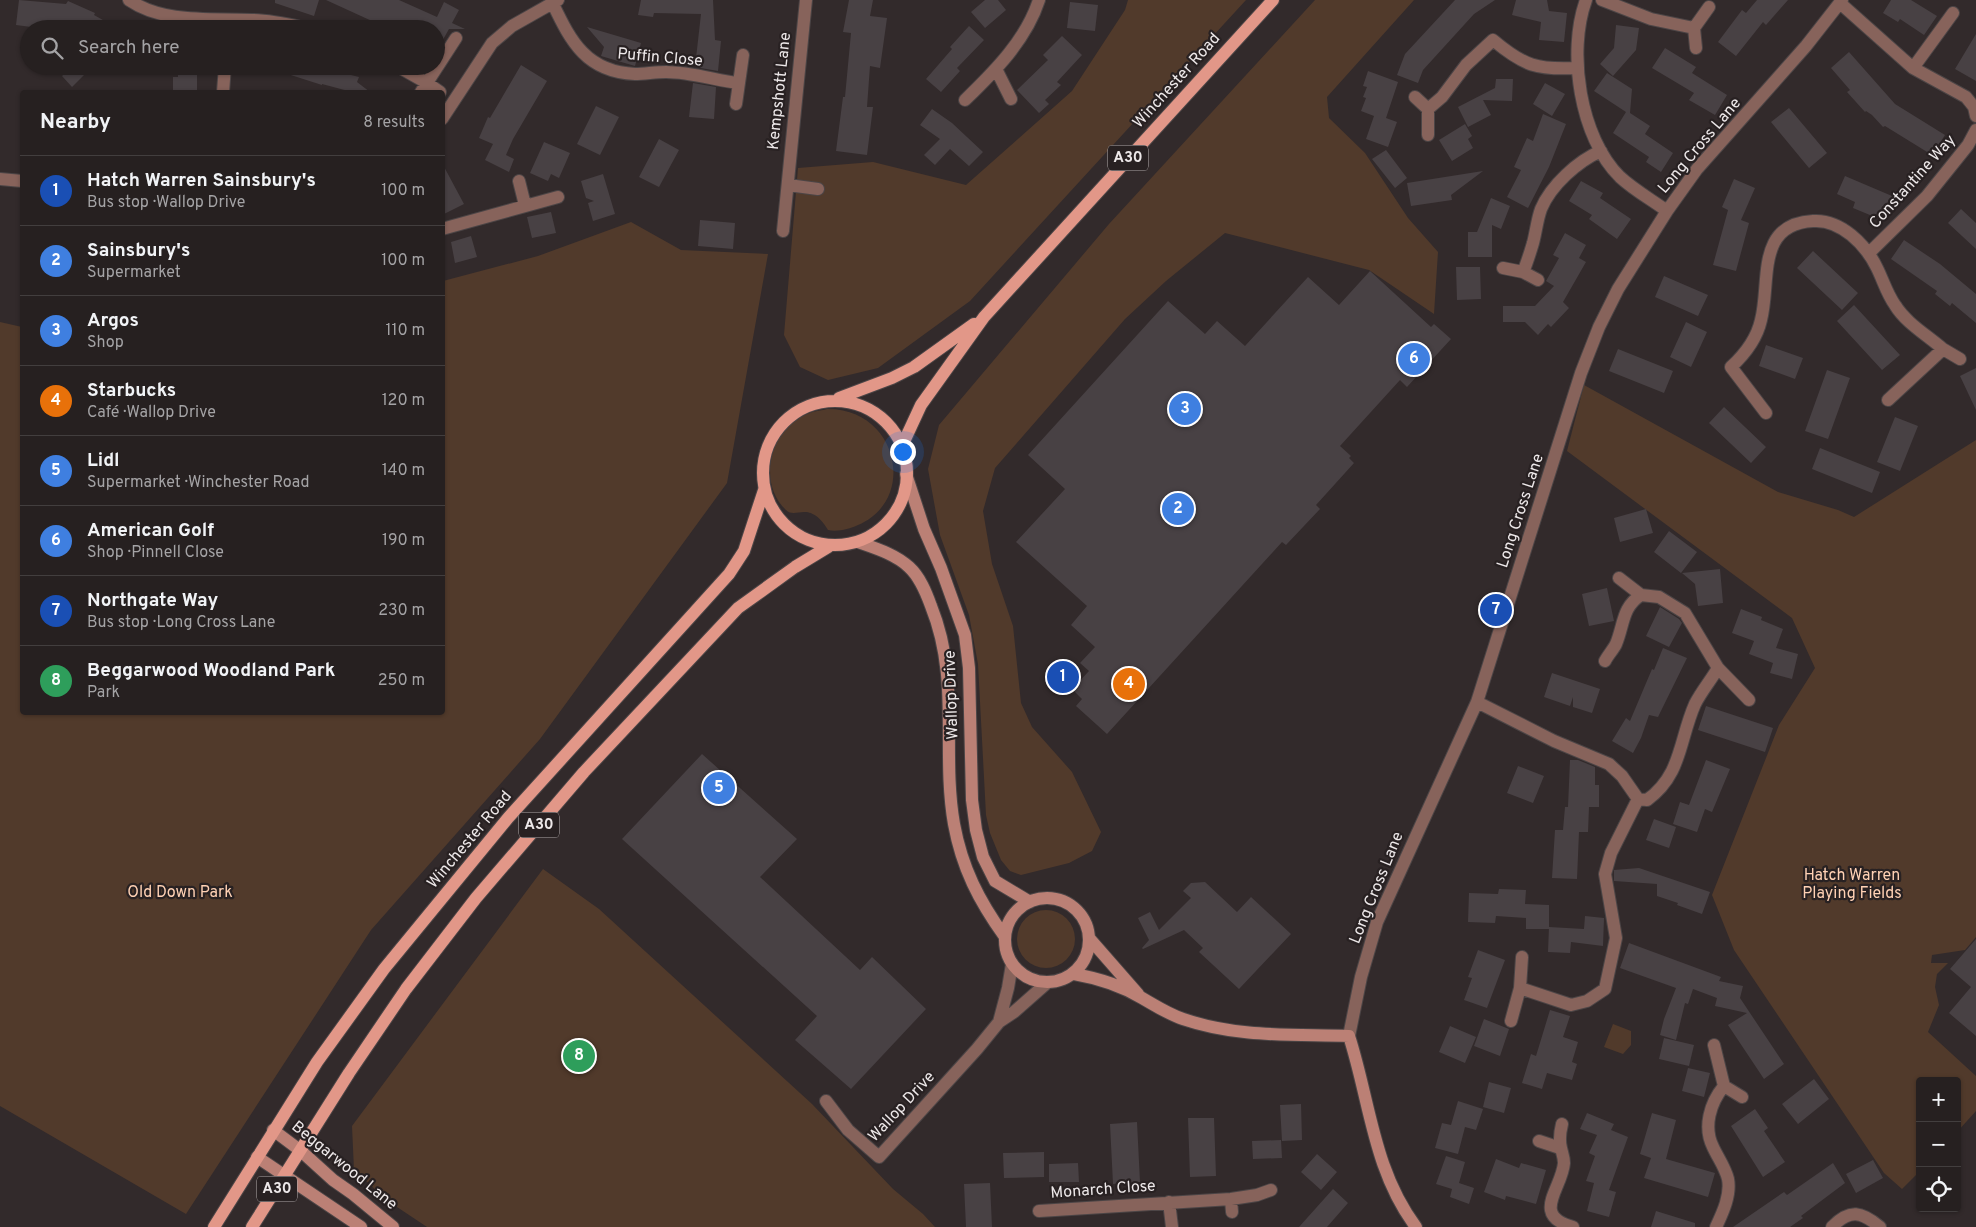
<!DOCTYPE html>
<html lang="en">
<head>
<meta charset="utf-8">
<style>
  :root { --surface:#262020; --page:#2e2829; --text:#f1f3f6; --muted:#a4a3a5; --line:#423e3e; --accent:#1a73e8 }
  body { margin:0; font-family:Overpass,sans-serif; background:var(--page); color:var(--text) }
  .controls { position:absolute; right:15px; bottom:15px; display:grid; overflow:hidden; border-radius:5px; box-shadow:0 1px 4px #0004 }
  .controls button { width:45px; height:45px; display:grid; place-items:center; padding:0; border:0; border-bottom:1px solid var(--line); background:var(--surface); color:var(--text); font:25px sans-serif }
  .you { position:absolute; left:902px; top:451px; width:18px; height:18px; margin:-12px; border:4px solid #fff; border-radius:50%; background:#1a73e8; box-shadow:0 0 0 8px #1a73e833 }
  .badge { display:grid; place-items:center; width:32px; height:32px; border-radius:50%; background:var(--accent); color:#fff; font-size:16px; font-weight:700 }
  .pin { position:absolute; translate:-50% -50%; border:2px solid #fff; box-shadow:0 1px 5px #0006 }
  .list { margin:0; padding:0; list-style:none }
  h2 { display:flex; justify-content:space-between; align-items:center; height:65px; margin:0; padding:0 20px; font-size:21px }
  h2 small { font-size:16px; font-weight:400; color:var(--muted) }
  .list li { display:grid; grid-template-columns:32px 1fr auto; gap:15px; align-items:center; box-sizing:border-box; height:70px; padding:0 20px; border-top:1px solid var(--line) }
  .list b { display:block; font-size:19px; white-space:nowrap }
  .list p { margin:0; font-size:16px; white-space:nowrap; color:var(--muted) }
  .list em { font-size:16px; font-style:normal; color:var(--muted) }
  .icon { flex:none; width:28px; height:28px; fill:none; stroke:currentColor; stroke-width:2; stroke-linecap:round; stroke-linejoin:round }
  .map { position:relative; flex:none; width:1976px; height:1227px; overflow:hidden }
  .search { position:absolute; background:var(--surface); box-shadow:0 1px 4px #0004; left:20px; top:20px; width:425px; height:55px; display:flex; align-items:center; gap:12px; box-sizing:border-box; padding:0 18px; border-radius:28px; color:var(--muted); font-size:19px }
  .panel { position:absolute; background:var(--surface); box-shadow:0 1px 4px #0004; left:20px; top:90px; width:425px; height:625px; border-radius:5px }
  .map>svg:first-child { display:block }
  .green { fill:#513a2b }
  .building { fill:#484144 }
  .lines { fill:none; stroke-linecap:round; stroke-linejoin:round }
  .street-casing { stroke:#4c4546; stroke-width:14 }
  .secondary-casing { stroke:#4c4546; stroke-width:14 }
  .primary-casing { stroke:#4c4546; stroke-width:14 }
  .street { stroke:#87635b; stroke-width:12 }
  .secondary { stroke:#bb8075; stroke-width:12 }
  .primary { stroke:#e29788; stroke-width:12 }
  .labels { text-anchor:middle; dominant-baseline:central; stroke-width:4.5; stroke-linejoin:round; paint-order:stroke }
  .shield { fill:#282122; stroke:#b2acad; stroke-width:1 }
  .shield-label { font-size:15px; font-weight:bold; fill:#ede8e9 }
  .street-label { font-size:16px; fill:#ede8e9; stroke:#282122 }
  .park-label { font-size:16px; fill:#ffd1b4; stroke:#282122 }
</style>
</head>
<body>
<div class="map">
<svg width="1976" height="1227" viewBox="0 0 1976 1227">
  <rect width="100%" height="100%" fill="#322a2b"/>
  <!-- green -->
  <path class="green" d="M1128 0H1246L970 301 878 368 828 380 800 367 784 335 798 168 873 162 966 185 1072 91 1125 10Z
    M1315 0H1414L1327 97 1329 118 1365 153 1408 218 1438 252 1434 314 1369 270 1225 233 1166 281 1125 319 995 468 983 511 992 564 1013 626 1021 703 1032 727 1072 772 1101 832 1092 851 1069 863 1021 875 1010 871 1001 860 990 833 986 815 978 664 969 615 940 535 928 469 939 425 1109 224Z
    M631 222 681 250 768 254 727 483 540 739 371 930 186 1214 0 1106V322L22 327V712H442L443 281 538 256Z
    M1584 385 1778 492 1838 510 1854 517 1976 440V937L1965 950 1932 955 1931 963H1948L1937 974 1935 987 1939 1005 1928 1032 1976 1076V1111L1957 1132V1081H1920V1171L1902 1189 1884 1173 1734 950 1712 895 1779 725 1815 668 1792 618 1567 451Z
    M827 409C898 408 918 500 858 525 849 529 838 532 828 530 809 499 796 520 786 510 757 483 770 430 805 415 812 411 820 411 827 409Z
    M543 869 599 909 812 1104 893 1189 923 1214 935 1227H427L388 1201 354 1170 352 1126Z
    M1017 939a29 29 0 1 1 58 0a29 29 0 1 1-58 0Z
    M1613 1024 1631 1031V1045L1623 1054 1604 1047Z"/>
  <!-- building -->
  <path class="building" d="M19 0 66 4 68 1 95 13 94 15 119 29H69L48 20 46 29 16 25Z
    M275 0H319L314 16 275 3Z
    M326 0H399L437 17 444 2 459 10 452 23 465 29H449L436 52V29H407L388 20 385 27Z
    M641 0H713L715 40 721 41 718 71 695 67 701 14 654 13 653 17 638 15Z
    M849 0H873L870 16 887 18 880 68 870 66 867 107H873L867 155 836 151 843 97H845L851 33 843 32Z
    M985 0H998L1006 10 985 28 971 12Z
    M1455 0H1495L1474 14 1423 70 1418 83 1397 75 1405 54Z
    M1516 0H1547L1549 11 1567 13 1564 42 1539 40 1541 22 1512 15Z
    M1757 0H1788L1766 25 1763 22 1736 56 1718 42 1742 10 1746 13Z
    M1891 0H1911L1937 16 1924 35 1900 19 1898 22 1883 13Z
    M1070 2 1098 5 1095 31 1067 28Z
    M1616 25 1639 28 1636 50 1613 76 1600 64 1614 48Z
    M969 26 984 40 957 68 960 71 941 92 926 79 952 49 950 47Z
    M587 27 641 43 635 66 601 56 604 47Z
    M1976 34V81L1955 69Z
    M1062 36 1082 55 1057 82 1061 85 1045 100 1049 104 1039 113 1017 90 1048 60 1043 55Z
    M1665 48 1696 67 1692 73 1727 95 1715 115 1689 100 1694 93 1652 68Z
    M1849 52 1895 104 1945 135 1932 155 1885 126 1883 127 1872 115 1866 111 1865 112 1847 92 1850 90 1831 68Z
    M521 65 547 81 513 139 506 155 514 159 509 172 485 160 493 144 479 138 488 117 490 118Z
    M72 66H75L84 75 72 87 62 76Z
    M178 66H197V91H173V77H178Z
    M273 66H354L351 75 359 77 357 82 370 92H352L322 84V85L272 69Z
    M1368 71 1398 82 1386 118 1397 122 1388 147 1366 139 1374 116 1361 111 1366 98 1363 97 1367 87 1363 86Z
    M1607 73 1632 89 1630 113 1650 126 1645 134 1673 153 1661 172 1646 162 1649 157 1613 133 1626 112 1594 91Z
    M1496 79H1513L1512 101 1483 100 1491 115 1468 127 1458 107 1495 88Z
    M693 83 716 87 714 119 689 117Z
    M1545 83 1565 94 1552 116 1533 104Z
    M596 106 619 117 600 155 577 144Z
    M1789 108 1827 153 1809 168 1771 122Z
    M932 109 952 123 983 152 969 166 950 149 935 165 924 155 940 139 920 125Z
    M1543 114 1566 124 1549 167 1528 208 1507 197 1521 170 1514 167 1527 138 1533 141Z
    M1465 124 1472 136 1468 139 1473 148 1452 161 1439 140Z
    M659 139 679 150 659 187 639 177Z
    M544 142 570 153 559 178 551 174 548 181 530 173Z
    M1386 150 1407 178 1395 188 1372 159Z
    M442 163 464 204 442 215Z
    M1483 171 1451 195 1452 200 1411 206 1407 183Z
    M603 174 615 214 593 221 588 203 594 201 586 198 581 181Z
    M1845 176 1892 196 1882 220 1853 208 1855 202 1837 194Z
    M1734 179 1755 188 1741 220 1749 223 1736 271 1713 265 1728 210 1722 207Z
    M1581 181 1603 193 1600 198 1631 219 1617 239 1589 219 1592 215 1569 201Z
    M1491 198 1510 206 1501 229 1492 225V257H1468V232H1477Z
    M1961 209 1976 223V249L1948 223Z
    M551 212 556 233 532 238 527 217Z
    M700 220 735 223 733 249 698 246Z
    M1565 233 1586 245 1579 258 1586 262 1563 302 1569 308 1551 327 1548 324 1538 335 1525 322H1503V306H1535L1554 286 1546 281 1559 258 1553 255Z
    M471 236 477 257 455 263 451 242Z
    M1904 240 1940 264 1976 294V323L1952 303 1950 306 1935 294 1937 291 1891 259Z
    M1813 251 1858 293 1842 310 1797 268Z
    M1456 267H1480L1481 299 1457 300Z
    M1370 271 1431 327 1434 324 1451 339 1407 387 1400 380 1340 446 1351 456 1349 458 1354 463 1316 505 1320 509 1286 545 1282 542 1107 734 1076 706 1082 699 1072 689 1089 671 1080 663 1095 647 1071 625 1087 606 1016 542 1065 489 1028 455 1168 301 1205 334 1217 321 1245 346 1308 277 1339 305Z
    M1664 276 1708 295 1698 316 1655 297Z
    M1854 305 1900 355 1882 370 1837 321Z
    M1686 322 1707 332 1691 367 1670 357Z
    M1766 345 1803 358 1795 379 1759 366Z
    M1618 349 1673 371 1664 393 1609 371Z
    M1976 368V410L1960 376Z
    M1827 370 1850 378 1828 439 1805 431Z
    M1724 407 1766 447 1751 463 1709 423Z
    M1895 417 1918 426 1900 471 1877 462Z
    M1820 448 1880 472 1872 493 1812 469Z
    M1646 509 1653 533 1620 542 1614 518Z
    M1669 531 1697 552 1681 573 1654 552Z
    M1720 569 1723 603 1698 606 1695 584 1682 573Z
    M1607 588 1614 621 1589 626 1582 594Z
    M1660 607 1679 619 1682 623 1669 647 1646 636Z
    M1741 609 1762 617 1761 620 1783 629 1776 648 1798 654 1792 679 1770 673 1773 663 1749 654 1754 641 1732 633Z
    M1663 648 1687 658 1658 717 1649 715 1641 738 1633 753 1612 741 1626 718 1630 721 1652 669 1654 670Z
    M1552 673 1600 689 1592 713 1573 707V697L1570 706 1544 697Z
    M1706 706 1773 728 1765 752 1698 730Z
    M702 754 797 839 760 877 860 970 872 957 926 1009 851 1089 795 1040 817 1016 622 839Z
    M1570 760H1578L1595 767V785H1599V807H1589L1588 832H1579L1577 879 1552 878 1555 830H1563L1565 807H1568Z
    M1706 760 1730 769 1712 812 1705 809 1697 832 1673 824 1680 802 1689 805Z
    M1518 766 1544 776 1533 803 1507 793Z
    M1654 819 1676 827 1669 848 1646 840Z
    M1639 868 1710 892 1702 914 1677 905 1678 903 1657 896V884L1614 881V870Z
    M1205 882 1237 912 1251 897 1291 934 1239 989 1199 952 1203 948 1184 930 1143 949 1142 948 1149 940 1138 918 1150 912 1159 930 1191 898 1183 891 1191 883Z
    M1499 889 1526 890 1525 904 1549 905V929H1526V918L1496 916 1495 923 1468 922 1469 893 1498 894Z
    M1585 916 1604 918 1603 946 1571 942 1570 953 1548 952 1549 927 1584 929Z
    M1976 939V1036L1949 1013 1971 987 1950 969Z
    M1629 943 1721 977 1719 981 1743 986 1740 998 1784 1064 1764 1079 1728 1025 1747 1013 1715 1006 1717 998 1693 989 1688 1004 1685 1003 1676 1040 1660 1035 1664 1019 1676 988 1620 968Z
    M1478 950 1505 960 1487 1008 1464 1000 1472 978 1468 977Z
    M1550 1010 1570 1016 1563 1037 1578 1042 1572 1062 1577 1064 1572 1080 1547 1073 1542 1089 1522 1083 1531 1054 1536 1056Z
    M1484 1019 1509 1029 1500 1056 1474 1046Z
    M1450 1026 1476 1037 1465 1063 1439 1052Z
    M1664 1038 1694 1045 1689 1066 1659 1059Z
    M1688 1068 1710 1073 1704 1097 1682 1091Z
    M1814 1079 1829 1099 1798 1124 1782 1104Z
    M1489 1082 1511 1088 1504 1113 1483 1107Z
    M1458 1101 1483 1109 1476 1130 1465 1127 1458 1154 1435 1148 1442 1123 1451 1125Z
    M1301 1104 1302 1140 1282 1141 1280 1105Z
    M1755 1109 1768 1128 1764 1131 1785 1162 1763 1177 1731 1126Z
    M1587 1113 1614 1124 1611 1130 1628 1137 1609 1190 1616 1192 1609 1217 1587 1211 1594 1183 1586 1181 1595 1156 1589 1153 1597 1135 1580 1129Z
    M1652 1113 1676 1120 1666 1159 1715 1173 1708 1197 1644 1178 1651 1158 1640 1154Z
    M1188 1118H1214L1216 1176 1190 1177Z
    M1137 1122 1140 1182 1113 1184 1110 1124Z
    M1281 1140 1282 1158 1253 1159 1252 1141Z
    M1044 1152V1177L1004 1178 1003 1153Z
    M1317 1154 1337 1172 1321 1190 1301 1172Z
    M1446 1156 1465 1162 1459 1183 1474 1188 1469 1204 1450 1197 1452 1189 1436 1184Z
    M1496 1159 1519 1168 1521 1163 1546 1170 1536 1204 1506 1196 1505 1200 1484 1192Z
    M1873 1160 1883 1178 1856 1193 1846 1174Z
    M1078 1163 1079 1182H1049V1164Z
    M1833 1163 1845 1183 1801 1216 1803 1218 1790 1227H1733L1784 1192 1787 1195Z
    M990 1183 992 1227H966L964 1184Z
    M1333 1189 1348 1203 1327 1227H1299Z
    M1656 1211 1695 1223V1227H1651Z"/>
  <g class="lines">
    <!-- street casing -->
    <g class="street-casing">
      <path id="street" d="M129 0C164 24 212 18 252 20 271 20 291 25 309 29
        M1586 0C1567 52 1580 138 1620 177 1634 190 1652 200 1667 211
        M1602 0 1651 19 1694 28
        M1840 3 1913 68 1966 97 1974 107 1976 116
        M553 4C571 42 587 72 635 74 645 74 655 72 666 72 690 72 715 80 738 83
        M1696 48 1694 28 1709 7
        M397 66 427 83 440 92
        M1913 68 1953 13
        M996 69 1011 99
        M223 92 225 66
        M421 92 456 38
        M1415 97 1428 109V135
        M965 100C995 71 1026 40 1039 0
        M736 104 743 55
        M1428 109 1442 97 1466 65 1493 40C1524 66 1537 70 1577 68
        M442 119 492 43 512 26 558 0
        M0 179 22 181
        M519 181 525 205
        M788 185 818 189
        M442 229 558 197
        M783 231 806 0
        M1869 253 1927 196 1968 145 1976 130
        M1503 268 1523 272 1538 280
        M1523 272C1527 263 1530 253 1533 243 1536 232 1537 220 1541 209 1551 185 1578 161 1601 151
        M1888 400 1943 349 1960 359
        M1766 413 1731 367C1744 355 1757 338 1761 320 1771 282 1755 224 1813 221 1841 219 1866 245 1877 268 1883 280 1887 294 1895 305 1906 323 1927 335 1943 349
        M1619 578 1641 595 1659 597 1685 613 1718 668 1749 700
        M1605 661C1608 655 1613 650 1616 644 1624 625 1622 607 1641 595
        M1477 702 1554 741 1609 764 1622 776 1638 799 1647 800C1682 775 1679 740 1695 704 1701 692 1711 680 1718 668
        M1520 988 1571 1005 1587 1001 1605 989 1616 938 1605 874 1611 853 1638 799
        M1511 1021 1520 988 1522 957
        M999 1022 1008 988 1012 964
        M1349 1036 1361 977 1377 922 1477 702 1581 373 1599 327 1618 289 1667 211 1697 169 1806 46 1842 0
        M1714 1045 1724 1086 1742 1097
        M826 1101 848 1130 879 1157 977 1049 999 1022 1014 1012 1048 982
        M1562 1124C1560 1132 1559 1140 1561 1148 1562 1153 1564 1157 1564 1163 1562 1189 1530 1215 1573 1227
        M1539 1141 1560 1148
        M1231 1199 1232 1212
        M1169 1202 1172 1227
        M1039 1211 1231 1199 1257 1195 1271 1190
        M1716 1227C1723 1212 1731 1195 1728 1179 1725 1167 1718 1158 1713 1147 1703 1127 1710 1103 1724 1086
        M1832 1227C1850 1208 1862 1212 1880 1227"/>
    </g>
    <!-- secondary casing -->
    <g class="secondary-casing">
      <path id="secondary" d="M906 474 924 529 941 568 965 635 969 668 972 800 976 830 983 857 995 881 1030 902
        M858 542C875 548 895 554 909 567 920 577 926 592 931 606 961 680 941 749 954 824 962 868 979 901 1005 937
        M1005 940a42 42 0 1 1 84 0a42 42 0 1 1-84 0Z
        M1089 938 1138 994
        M1074 974C1097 978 1122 986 1142 998 1156 1006 1168 1014 1183 1019 1239 1038 1292 1034 1349 1036 1370 1101 1373 1170 1416 1227
        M273 1130 301 1151 333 1180 353 1194 393 1227
        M257 1157 361 1227"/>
    </g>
    <!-- primary casing -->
    <g class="primary-casing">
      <path id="primary" d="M839 398 892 378 914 367 974 324
        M763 473a72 72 0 1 1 144 0a72 72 0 1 1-144 0Z
        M902 446 921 405 984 317 1273 0
        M214 1227 317 1062 384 969 508 818 729 574 744 551 764 490
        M252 1227 349 1073 406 989 476 898 584 772 738 608 795 567 828 547"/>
    </g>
    <!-- street -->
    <use href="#street" class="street"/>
    <!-- secondary -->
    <use href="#secondary" class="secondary"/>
    <!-- primary -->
    <use href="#primary" class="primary"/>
  </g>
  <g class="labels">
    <!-- shield labels -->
    <g class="shield">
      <rect x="1108" y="145.5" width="40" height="25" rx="4"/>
      <rect x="519" y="812.5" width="40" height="25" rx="4"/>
      <rect x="257" y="1176.5" width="40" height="25" rx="4"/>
    </g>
    <g class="shield-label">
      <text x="1128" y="158">A30</text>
      <text x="539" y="825">A30</text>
      <text x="277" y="1189">A30</text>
    </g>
    <!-- street labels -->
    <g class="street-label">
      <text transform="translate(660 58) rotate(5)">Puffin Close</text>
      <text transform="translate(1177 81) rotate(-48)">Winchester Road</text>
      <text transform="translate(780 91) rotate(-84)">Kempshott Lane</text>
      <text transform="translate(1700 146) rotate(-50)">Long Cross Lane</text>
      <text transform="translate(1913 182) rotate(-48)">Constantine Way</text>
      <text transform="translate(1521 511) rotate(-72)">Long Cross Lane</text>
      <text transform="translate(952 695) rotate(-92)">Wallop Drive</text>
      <text transform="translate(470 840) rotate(-50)">Winchester Road</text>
      <text transform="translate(1377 888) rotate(-68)">Long Cross Lane</text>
      <text transform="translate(902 1107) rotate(-47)">Wallop Drive</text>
      <text transform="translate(344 1166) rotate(39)">Beggarwood Lane</text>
      <text transform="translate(1103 1190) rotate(-4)">Monarch Close</text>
    </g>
    <!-- park labels -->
    <g class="park-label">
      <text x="1852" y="876">Hatch Warren<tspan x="1852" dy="18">Playing Fields</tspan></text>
      <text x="180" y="893">Old Down Park</text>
    </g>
  </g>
</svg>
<div class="controls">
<button>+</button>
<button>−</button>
<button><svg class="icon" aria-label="locate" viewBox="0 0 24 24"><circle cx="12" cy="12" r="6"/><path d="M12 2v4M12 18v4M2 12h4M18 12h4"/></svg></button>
</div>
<div class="you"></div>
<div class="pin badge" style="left:1063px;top:677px;background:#1a4fb4">1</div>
<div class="pin badge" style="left:1178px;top:509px;background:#3f7fe0">2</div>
<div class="pin badge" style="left:1185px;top:409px;background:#3f7fe0">3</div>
<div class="pin badge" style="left:1129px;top:684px;background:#e8710a">4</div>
<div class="pin badge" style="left:719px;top:788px;background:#3f7fe0">5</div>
<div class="pin badge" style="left:1414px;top:359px;background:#3f7fe0">6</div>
<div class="pin badge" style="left:1496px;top:610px;background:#1a4fb4">7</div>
<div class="pin badge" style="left:579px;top:1056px;background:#2e9e5b">8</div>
<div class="search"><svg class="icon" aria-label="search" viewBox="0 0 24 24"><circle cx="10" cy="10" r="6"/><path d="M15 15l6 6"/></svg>Search here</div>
<section class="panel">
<h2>Nearby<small>8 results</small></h2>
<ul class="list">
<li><span class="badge" style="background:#1a4fb4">1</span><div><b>Hatch Warren Sainsbury's</b><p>Bus stop · Wallop Drive</p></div><em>100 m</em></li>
<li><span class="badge" style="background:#3f7fe0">2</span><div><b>Sainsbury's</b><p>Supermarket</p></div><em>100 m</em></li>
<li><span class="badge" style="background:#3f7fe0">3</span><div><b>Argos</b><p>Shop</p></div><em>110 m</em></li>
<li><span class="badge" style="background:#e8710a">4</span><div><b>Starbucks</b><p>Café · Wallop Drive</p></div><em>120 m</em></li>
<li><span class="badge" style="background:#3f7fe0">5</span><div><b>Lidl</b><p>Supermarket · Winchester Road</p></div><em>140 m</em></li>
<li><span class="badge" style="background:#3f7fe0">6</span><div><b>American Golf</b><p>Shop · Pinnell Close</p></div><em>190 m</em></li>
<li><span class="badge" style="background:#1a4fb4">7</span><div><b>Northgate Way</b><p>Bus stop · Long Cross Lane</p></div><em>230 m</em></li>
<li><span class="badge" style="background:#2e9e5b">8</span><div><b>Beggarwood Woodland Park</b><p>Park</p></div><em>250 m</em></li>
</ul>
</section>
</div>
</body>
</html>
